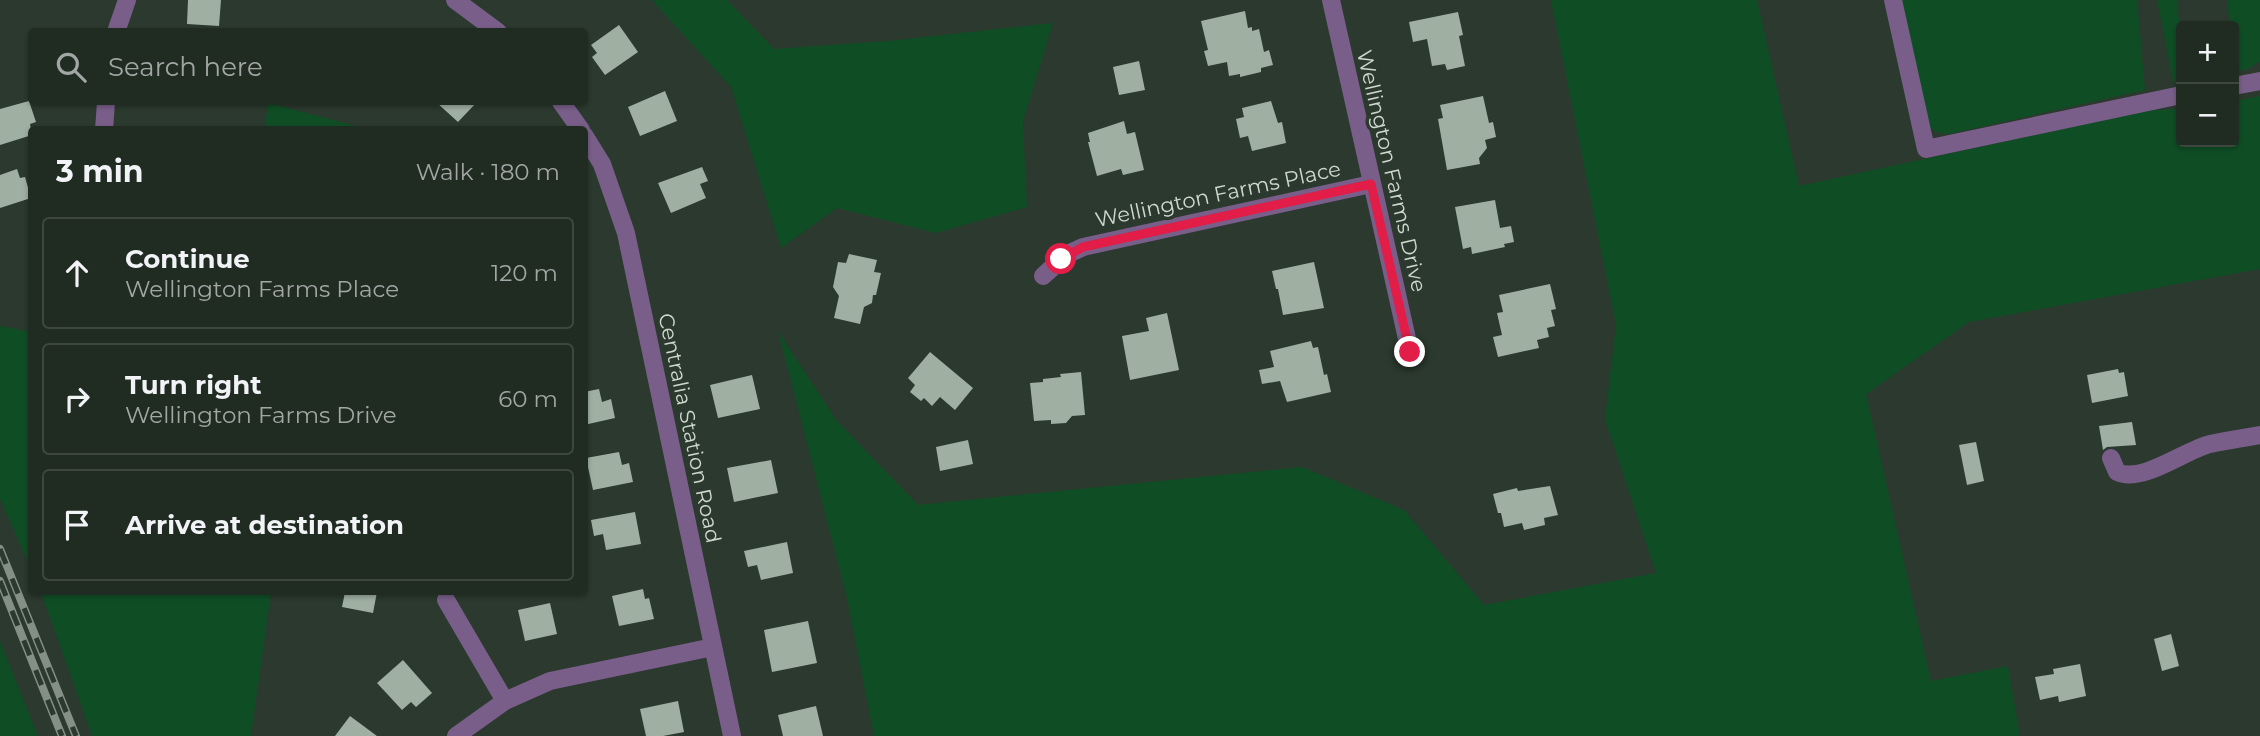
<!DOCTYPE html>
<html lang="en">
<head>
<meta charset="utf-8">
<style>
  :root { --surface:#202b22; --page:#2d372f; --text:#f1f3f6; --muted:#a2a7a5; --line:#3d4740 }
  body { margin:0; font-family:Montserrat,sans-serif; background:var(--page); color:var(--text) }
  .controls { position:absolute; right:21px; top:21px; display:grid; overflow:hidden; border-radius:7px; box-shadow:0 2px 5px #0004 }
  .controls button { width:63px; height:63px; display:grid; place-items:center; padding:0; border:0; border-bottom:2px solid var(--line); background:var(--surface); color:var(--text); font:35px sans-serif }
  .stop { position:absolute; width:21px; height:21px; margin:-16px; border:5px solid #e11d48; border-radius:50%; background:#fff }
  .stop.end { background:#e11d48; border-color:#fff; box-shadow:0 2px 7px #0008 }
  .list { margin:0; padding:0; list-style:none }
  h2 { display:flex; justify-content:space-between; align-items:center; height:91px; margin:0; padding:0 28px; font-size:30px }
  h2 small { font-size:23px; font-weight:400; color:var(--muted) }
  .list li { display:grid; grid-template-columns:46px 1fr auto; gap:21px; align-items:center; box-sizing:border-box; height:112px; margin:0 14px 14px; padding:0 14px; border:2px solid var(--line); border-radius:7px }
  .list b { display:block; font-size:26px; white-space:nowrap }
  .list p { margin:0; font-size:23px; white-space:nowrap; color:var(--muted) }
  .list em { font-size:23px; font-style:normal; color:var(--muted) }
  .icon { flex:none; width:38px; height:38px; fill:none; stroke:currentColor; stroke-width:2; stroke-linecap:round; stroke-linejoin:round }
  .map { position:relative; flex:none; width:2260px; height:736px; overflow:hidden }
  .search { position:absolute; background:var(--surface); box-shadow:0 2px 5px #0004; left:28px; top:28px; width:560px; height:77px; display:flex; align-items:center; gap:18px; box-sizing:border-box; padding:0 24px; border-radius:7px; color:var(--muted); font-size:26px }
  .panel { position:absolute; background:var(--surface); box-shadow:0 2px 5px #0004; left:28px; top:126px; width:560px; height:469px; border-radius:7px }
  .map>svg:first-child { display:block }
  .green { fill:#0f4e25 }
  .building { fill:#9fb0a2 }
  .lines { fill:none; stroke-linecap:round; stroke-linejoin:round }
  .minor { stroke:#795e89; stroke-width:18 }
  .rail-casing { stroke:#848f85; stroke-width:8 }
  .rail { stroke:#2b392e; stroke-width:5; stroke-dasharray:16; stroke-linecap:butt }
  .route { stroke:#e11d48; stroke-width:9 }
  .labels { text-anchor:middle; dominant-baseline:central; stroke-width:7; stroke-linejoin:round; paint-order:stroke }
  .street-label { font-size:21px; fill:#cfd8d0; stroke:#2b392e }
</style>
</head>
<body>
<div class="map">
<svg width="2260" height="736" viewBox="0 0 2260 736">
  <rect width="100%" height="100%" fill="#2b392e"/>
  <!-- green -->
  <path class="green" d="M652 0H727L774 49 888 41 1053 23 1023 121 1027 207 936 233 837 208 781 248 731 87Z
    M1551 0H1757L1799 186 2151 110 2181 109V142H2234V101L2260 96V269L1969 322 1866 394 1931 681 2008 666 2020 736H874L847 598 778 331 837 421 918 505 1302 467 1404 510 1484 605 1656 573 1605 419 1616 325Z
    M1900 0H2137L2145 90 1949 134C1939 133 1933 132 1927 124Z
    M2157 0H2177L2181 41V83H2174L2173 81Z
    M2227 0H2260V61L2246 70 2234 71V26H2230Z
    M268 103 368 129H265Z
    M0 326 31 332V569L0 499Z
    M41 592H271L251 736H92Z
    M0 641 38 736H0Z"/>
  <!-- building -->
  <path class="building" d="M188 0H221L219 26 187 24Z
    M1245 11 1248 28 1252 27V31L1259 29 1264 52 1269 50 1273 65 1261 68V72L1240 77V74L1229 76 1227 62 1208 66 1204 51 1208 50 1201 21Z
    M1458 12 1463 35 1459 36 1465 66 1447 70 1445 64 1432 66 1427 39 1413 42 1409 22Z
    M619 25 638 52 605 75 592 57 597 53 591 45Z
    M1139 61 1145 90 1119 95 1113 67Z
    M665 91 677 121 640 136 628 107Z
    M1483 96 1489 123 1493 122 1496 137 1485 140 1487 148 1479 158 1480 164 1447 170 1438 119 1443 118 1440 105Z
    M29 101 36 122 30 124 32 135 0 145V109Z
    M1271 101 1278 123 1282 122 1286 143 1252 151 1248 136 1240 138 1236 119 1244 117 1242 108Z
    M436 102H477L458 122Z
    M1124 121 1127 134 1135 132 1144 170 1123 175 1121 169 1097 176 1088 142H1090L1088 133Z
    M702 167 708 181 700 184 706 198 671 213 658 183Z
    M17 169 20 178 25 177 31 198 0 208V175Z
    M1495 200 1500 228 1511 226 1514 242 1504 244 1505 247 1472 254 1471 247 1463 249 1455 207Z
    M849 254 877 260 874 272 881 273 876 295H873L872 303 864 307 860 324 834 318 839 296 833 287 838 262 846 263Z
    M1314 262 1324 308 1283 315 1278 289H1276L1272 271Z
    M1550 284 1556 309 1551 310 1555 326 1547 328 1549 337 1537 340 1539 348 1498 357 1493 337 1502 335 1497 313 1503 312 1499 295Z
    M1167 313 1179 370 1130 380 1122 336 1149 331 1146 318Z
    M1311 341 1313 348 1318 347 1324 375 1327 374 1331 392 1287 402 1280 381 1262 384 1259 370 1274 367 1270 351Z
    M930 352 973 388 955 410 940 397 932 406 924 398 921 401 910 392 915 385 908 378Z
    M2118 369 2119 373 2124 372 2128 396 2092 403 2087 375Z
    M1081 372 1085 415 1072 416 1066 423 1051 424V420L1034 421 1030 383 1043 382V379L1061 377 1060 374Z
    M752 375 760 409 718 418 710 385Z
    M599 389 602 402 611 399 615 418 584 425V392Z
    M2132 422 2136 445 2107 447 2103 450 2099 426Z
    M968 440 973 464 940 471 936 447Z
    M1976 442 1984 481 1967 485 1959 445Z
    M619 452 622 465 629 463 633 482 593 490 586 458Z
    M771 460 778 493 734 502 727 468Z
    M1550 486 1558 515 1544 518 1545 525 1524 530 1522 523 1504 527 1501 513H1498L1493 494 1517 488 1518 491Z
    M635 512 641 544 606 550 603 534 594 536 591 520Z
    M787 542 793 573 761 580 757 565 748 567 744 551Z
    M643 589 645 599 649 598 654 619 619 626 612 596Z
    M345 592H377L373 613 342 607Z
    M550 603 557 634 525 641 518 610Z
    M808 621 817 663 772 672 764 630Z
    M2171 634 2179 666 2162 671 2154 639Z
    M403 660 432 693 416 707 411 702 402 710 377 683Z
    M2080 664 2086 696 2059 702 2058 696 2040 700 2035 677 2054 674 2053 669Z
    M678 701 684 732 663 736H646L640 709Z
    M816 706 823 736H783L778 715Z
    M350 716 377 736H335Z"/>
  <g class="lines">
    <!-- minor -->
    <path class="minor" d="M455 0 498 32
      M1331 0 1410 352
      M1893 0 1926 149 2181 95
      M116 32 127 0
      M2234 86 2260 81
      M561 102 581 130
      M104 130 106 102
      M584 135 602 164 626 233 732 736
      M1043 276 1066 255 1083 247 1371 184
      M2111 458 2117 472C2142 484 2185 450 2210 444 2227 440 2244 438 2260 435
      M446 600 505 701
      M456 736 505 701 550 681 713 647"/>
    <!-- rail casing -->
    <g class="rail-casing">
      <path id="rail" d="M0 549 76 736
        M0 581 62 736"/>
    </g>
    <!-- rail -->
    <use href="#rail" class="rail"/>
  </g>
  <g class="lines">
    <!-- route -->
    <path class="route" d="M1061 259 1083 247 1371 184 1410 352"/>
  </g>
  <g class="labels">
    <!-- street labels -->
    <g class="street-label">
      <text transform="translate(1392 171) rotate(77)">Wellington Farms Drive</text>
      <text transform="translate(1218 194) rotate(-12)">Wellington Farms Place</text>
      <text transform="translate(690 428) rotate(78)">Centralia Station Road</text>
    </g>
  </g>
</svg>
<div class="controls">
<button>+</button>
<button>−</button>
</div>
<div class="stop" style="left:1061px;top:259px"></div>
<div class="stop end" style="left:1410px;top:352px"></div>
<div class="search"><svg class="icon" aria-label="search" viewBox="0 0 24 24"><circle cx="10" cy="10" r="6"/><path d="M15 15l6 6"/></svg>Search here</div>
<section class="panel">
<h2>3 min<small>Walk · 180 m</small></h2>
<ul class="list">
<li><svg class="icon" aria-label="ahead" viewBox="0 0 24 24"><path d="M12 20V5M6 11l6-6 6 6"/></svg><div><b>Continue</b><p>Wellington Farms Place</p></div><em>120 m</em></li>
<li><svg class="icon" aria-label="right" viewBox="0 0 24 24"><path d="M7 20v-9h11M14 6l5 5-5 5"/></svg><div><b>Turn right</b><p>Wellington Farms Drive</p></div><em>60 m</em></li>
<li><svg class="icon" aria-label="arrive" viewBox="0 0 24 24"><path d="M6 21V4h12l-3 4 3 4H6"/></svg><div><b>Arrive at destination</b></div></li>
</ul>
</section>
</div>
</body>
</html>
